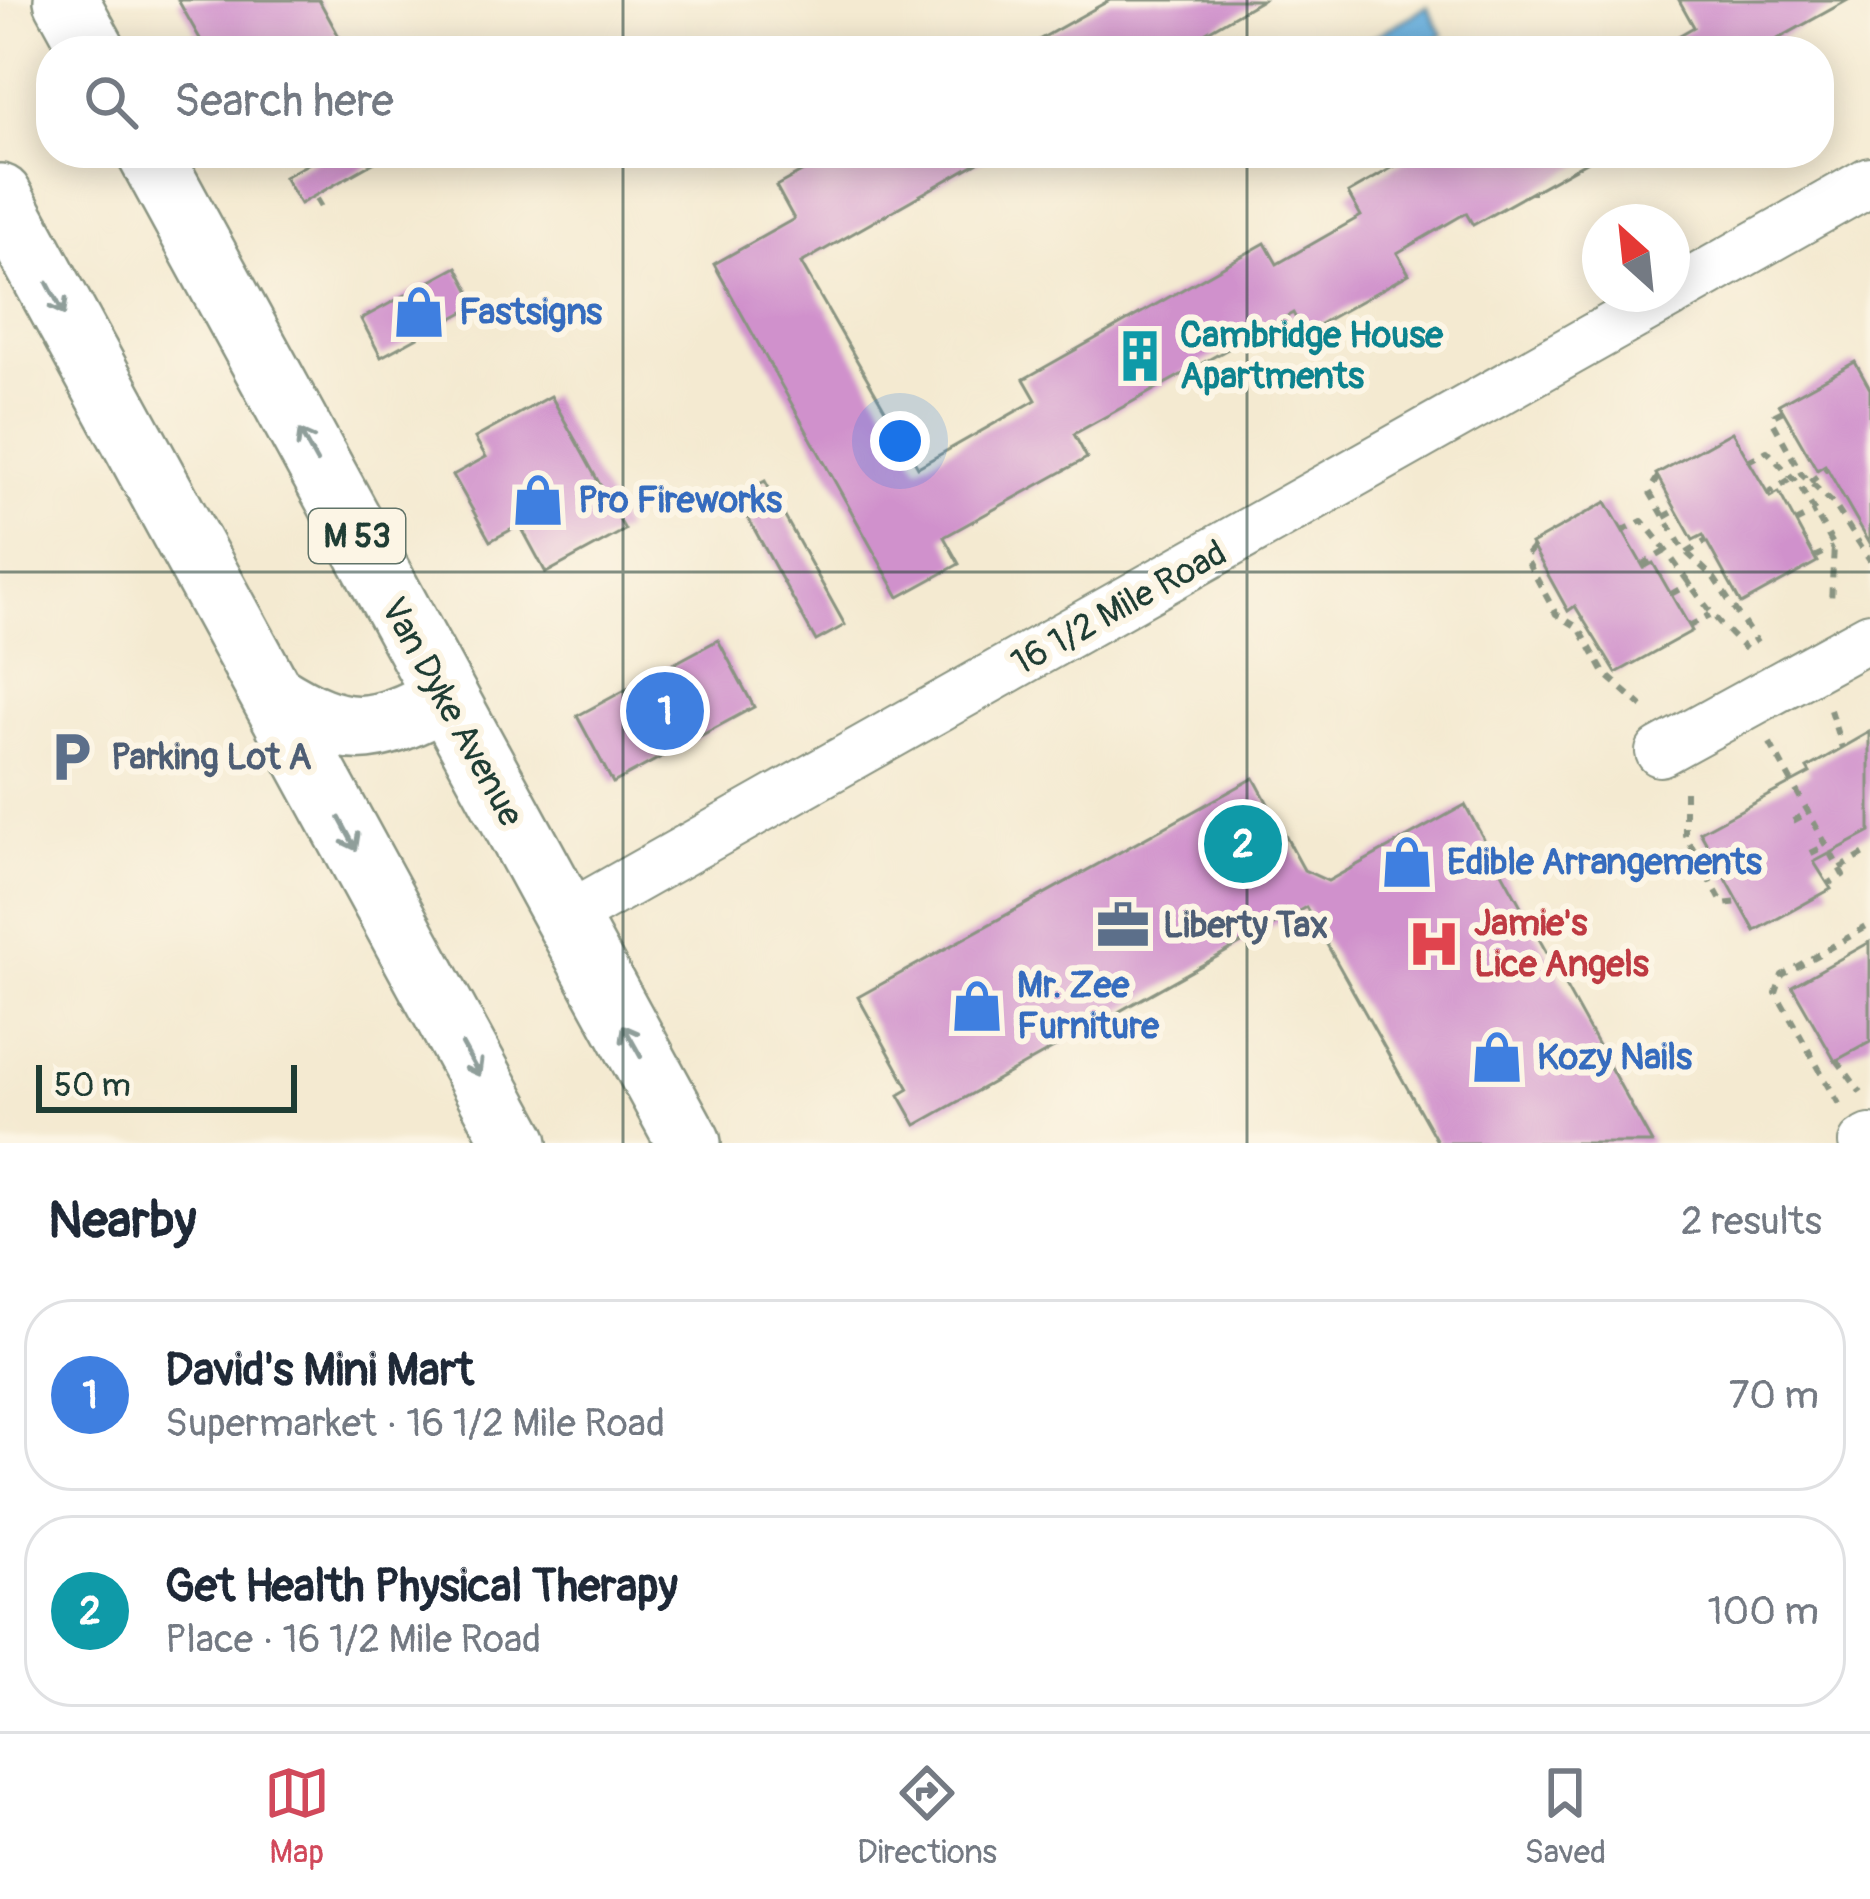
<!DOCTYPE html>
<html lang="en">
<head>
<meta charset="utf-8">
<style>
  :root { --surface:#fff; --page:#f6f6f7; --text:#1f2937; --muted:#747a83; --line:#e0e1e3; --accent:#d1495b }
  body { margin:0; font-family:Pangolin,sans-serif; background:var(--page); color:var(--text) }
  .compass { position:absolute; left:1582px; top:204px; width:108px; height:108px; border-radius:50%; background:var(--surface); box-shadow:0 6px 30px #0003; rotate:333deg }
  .scale { position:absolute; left:36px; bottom:30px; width:261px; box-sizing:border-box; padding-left:12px; border:6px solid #1f3d34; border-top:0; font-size:33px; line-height:42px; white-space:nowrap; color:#1f3d34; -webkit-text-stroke:9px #fcf5e5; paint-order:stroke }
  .you { position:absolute; left:900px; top:441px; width:42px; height:42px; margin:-30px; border:9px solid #fff; border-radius:50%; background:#1a73e8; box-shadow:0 0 0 18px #1a73e833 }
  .badge { display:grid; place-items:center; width:78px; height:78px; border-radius:50%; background:var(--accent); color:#fff; font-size:39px; font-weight:700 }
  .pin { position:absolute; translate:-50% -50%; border:6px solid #fff; box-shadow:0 3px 12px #0006 }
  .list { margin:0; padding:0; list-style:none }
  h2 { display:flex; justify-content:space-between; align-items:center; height:156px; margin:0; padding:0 48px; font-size:51px }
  h2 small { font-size:39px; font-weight:400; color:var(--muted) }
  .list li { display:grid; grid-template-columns:78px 1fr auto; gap:36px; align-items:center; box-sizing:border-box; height:192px; margin:0 24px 24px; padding:0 24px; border:3px solid var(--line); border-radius:48px }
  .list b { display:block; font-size:45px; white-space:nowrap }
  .list p { margin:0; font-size:39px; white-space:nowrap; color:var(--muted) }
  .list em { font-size:39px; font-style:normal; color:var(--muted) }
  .icon { flex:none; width:66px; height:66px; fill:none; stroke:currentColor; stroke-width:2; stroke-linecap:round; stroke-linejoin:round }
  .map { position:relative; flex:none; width:1870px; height:1143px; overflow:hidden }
  .search { position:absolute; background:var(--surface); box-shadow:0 6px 30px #0003; left:36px; right:36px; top:36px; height:132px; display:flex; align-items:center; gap:30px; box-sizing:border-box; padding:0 42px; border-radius:48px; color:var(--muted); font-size:45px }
  .sheet { height:588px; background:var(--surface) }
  nav { display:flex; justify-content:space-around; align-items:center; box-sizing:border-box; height:168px; border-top:3px solid var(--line); background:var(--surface); font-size:33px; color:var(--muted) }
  nav a { display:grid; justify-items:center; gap:6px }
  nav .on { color:var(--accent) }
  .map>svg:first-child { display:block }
  .water { fill:#67afde; stroke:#437689; stroke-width:3 }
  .building { fill:#d091cc }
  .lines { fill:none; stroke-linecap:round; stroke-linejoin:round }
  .minor-casing { stroke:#8a9482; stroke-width:52 }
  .major-casing { stroke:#8a9482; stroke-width:68 }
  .path { stroke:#8a9482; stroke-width:6; stroke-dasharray:9 9; stroke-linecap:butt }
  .minor { stroke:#fff; stroke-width:48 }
  .major { stroke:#fff; stroke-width:63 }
  .oneway { stroke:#8f9e9a }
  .grid { fill:none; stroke:#1f3d34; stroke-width:3; stroke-opacity:0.55 }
  .labels { text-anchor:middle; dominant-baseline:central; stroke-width:12; stroke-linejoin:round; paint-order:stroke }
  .shield { fill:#fcf5e5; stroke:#617469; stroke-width:3 }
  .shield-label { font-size:33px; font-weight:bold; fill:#1f3d34 }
  .shop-label { font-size:36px; font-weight:bold; fill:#366cbe; stroke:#fcf5e5; text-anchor:start }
  .culture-label { font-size:36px; font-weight:bold; fill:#0d838f; stroke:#fcf5e5; text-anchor:start }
  .street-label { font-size:36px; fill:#1f3d34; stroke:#fcf5e5 }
  .service-label { font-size:36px; font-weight:bold; fill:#4e5e75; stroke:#fcf5e5; text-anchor:start }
  .health-label { font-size:36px; font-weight:bold; fill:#be3a42; stroke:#fcf5e5; text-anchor:start }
</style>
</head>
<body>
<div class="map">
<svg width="1870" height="1143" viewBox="0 0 1870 1143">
  <rect width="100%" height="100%" fill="#fcf5e5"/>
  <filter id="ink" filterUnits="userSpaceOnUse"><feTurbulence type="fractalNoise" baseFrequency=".00833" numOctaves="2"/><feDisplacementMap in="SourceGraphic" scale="24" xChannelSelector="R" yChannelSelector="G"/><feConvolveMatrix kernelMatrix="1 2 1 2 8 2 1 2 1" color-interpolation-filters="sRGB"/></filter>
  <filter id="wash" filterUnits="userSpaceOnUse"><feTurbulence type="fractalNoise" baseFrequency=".004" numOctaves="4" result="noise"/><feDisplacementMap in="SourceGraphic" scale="48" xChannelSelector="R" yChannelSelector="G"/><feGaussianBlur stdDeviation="2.7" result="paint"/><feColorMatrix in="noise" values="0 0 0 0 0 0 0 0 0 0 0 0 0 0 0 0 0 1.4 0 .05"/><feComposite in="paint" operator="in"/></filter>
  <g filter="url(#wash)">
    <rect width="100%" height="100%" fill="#f4ead1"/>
    <!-- water -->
    <path class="water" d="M1427 7 1443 35 1415 51H1348Z"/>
    <g id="blocks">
      <!-- building -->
      <path class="building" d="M178 0H319L347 51H207Z
        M1110 0H1262L1173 51H1019Z
        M1679 0H1848L1756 51H1652L1694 27Z
        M328 153H391L300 204 284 177Z
        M836 153H994L801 263 918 467 1036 400 1024 379 1265 243 1277 264 1361 216 1348 193 1418 153H1602L1473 225 1466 213 1397 253 1409 274 1304 333 1293 313 1074 434 1087 458 944 537 959 564 899 597 714 264 794 219 776 186Z
        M457 267 477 305 381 357 361 319Z
        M1855 362 1870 389V543L1825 465 1817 470 1779 404Z
        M551 396 625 530 546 573 520 525 490 541 453 475 486 457 475 438Z
        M1732 432 1770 497 1779 492 1817 562 1741 604 1703 535 1693 540 1656 474Z
        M765 481 845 625 816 641 736 496Z
        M1606 502 1644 568 1653 563 1692 631 1616 673 1575 606 1568 611 1531 544Z
        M718 640 754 707 613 783 577 716Z
        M1870 732V832L1814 862 1831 889 1755 931 1700 832 1810 773 1807 768Z
        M1254 778 1304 870 1328 881 1465 805 1652 1143H1438L1306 907 916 1125 899 1095 909 1089 858 997Z
        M1870 942V1042L1835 1061 1792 986Z"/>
    </g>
  </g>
  <g filter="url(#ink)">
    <use href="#blocks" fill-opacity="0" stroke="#8a9482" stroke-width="3"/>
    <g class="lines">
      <!-- minor casing -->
      <g class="minor-casing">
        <path id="minor" d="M1672 293 1870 181
          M1660 752 1870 637
          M565 918 1671 294
          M1863 1143 1870 1139"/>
      </g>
      <!-- major casing -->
      <g class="major-casing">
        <path id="major" d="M66 0 94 51
          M149 153 689 1143
          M0 196 516 1143
          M272 694C343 739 372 737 445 697"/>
      </g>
      <!-- path -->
      <path class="path" d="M411 153 416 162
        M1532 192V195
        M316 199 325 214
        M1783 411 1775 415 1774 424 1802 475 1834 504 1870 560
        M1748 461 1767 451 1800 486 1834 546 1831 602
        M1658 477 1649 491 1683 549 1714 578 1757 643
        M1810 482 1828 468
        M1766 494 1792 478
        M1664 517 1677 510
        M1795 522 1815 512
        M1622 531 1642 521C1679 563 1704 613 1746 649
        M1533 548 1525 557 1556 614 1579 628 1604 673 1643 707
        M1687 553 1706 541
        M1814 557 1833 548
        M1642 565 1667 550
        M1671 594 1692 582
        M1689 626 1710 615
        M1830 710 1842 748
        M1770 743 1843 875 1828 884
        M1685 791V835L1723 904 1739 902
        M1793 821 1809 812
        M1811 853 1827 845
        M1840 868 1870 851
        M1837 1060 1861 1093
        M1839 1104 1776 993 1782 975 1870 925"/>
      <!-- minor -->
      <use href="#minor" class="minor"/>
      <!-- major -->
      <use href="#major" class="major"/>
    </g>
    <!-- one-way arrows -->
    <defs><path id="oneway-shaft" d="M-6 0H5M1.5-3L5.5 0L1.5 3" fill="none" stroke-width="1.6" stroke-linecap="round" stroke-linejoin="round" transform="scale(3)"/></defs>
    <g class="oneway">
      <use href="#oneway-shaft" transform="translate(56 299) rotate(62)"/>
      <use href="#oneway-shaft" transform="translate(308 446) rotate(-119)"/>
      <use href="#oneway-shaft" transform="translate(348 834) rotate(62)"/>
      <use href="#oneway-shaft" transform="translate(632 1041) rotate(-119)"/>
      <use href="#oneway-shaft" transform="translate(471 1060) rotate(61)"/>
    </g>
  </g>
  <!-- grid -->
  <path class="grid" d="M623 0V51M1247 0V51M623 153V1143M1247 153V1143M0 572H1870"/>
  <!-- icons -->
  <defs>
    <g id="shop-bare" transform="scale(4.14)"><path d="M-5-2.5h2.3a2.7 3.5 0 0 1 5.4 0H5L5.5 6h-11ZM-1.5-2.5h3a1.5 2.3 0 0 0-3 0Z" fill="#3f7fe0" stroke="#fcf5e5" stroke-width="2.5" paint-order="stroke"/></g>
    <g id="building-bare" transform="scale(4.14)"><path d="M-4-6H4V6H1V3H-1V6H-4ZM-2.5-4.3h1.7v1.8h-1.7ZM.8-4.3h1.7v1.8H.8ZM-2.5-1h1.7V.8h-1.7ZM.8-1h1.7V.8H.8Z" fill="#0f9aa8" stroke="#fcf5e5" stroke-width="2.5" paint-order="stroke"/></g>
    <g id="parking-bare" transform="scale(4.14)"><path d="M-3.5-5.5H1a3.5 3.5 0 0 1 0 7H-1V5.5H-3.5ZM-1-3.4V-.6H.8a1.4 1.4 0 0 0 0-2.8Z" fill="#5c6f8a" stroke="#fcf5e5" stroke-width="2.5" paint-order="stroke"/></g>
    <g id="office-bare" transform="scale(4.14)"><path d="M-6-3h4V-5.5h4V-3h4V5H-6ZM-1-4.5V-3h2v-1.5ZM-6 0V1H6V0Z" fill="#5c6f8a" stroke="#fcf5e5" stroke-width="2.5" paint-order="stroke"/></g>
    <g id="hospital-bare" transform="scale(4.14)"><path d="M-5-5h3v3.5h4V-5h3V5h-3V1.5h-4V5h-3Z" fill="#e0444e" stroke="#fcf5e5" stroke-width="2.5" paint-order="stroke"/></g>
  </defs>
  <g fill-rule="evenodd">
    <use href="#shop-bare" x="419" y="312"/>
    <use href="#building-bare" x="1140" y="356"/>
    <use href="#shop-bare" x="538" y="500"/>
    <use href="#parking-bare" x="71" y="757"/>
    <use href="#shop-bare" x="1407" y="862"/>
    <use href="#office-bare" x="1123" y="925"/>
    <use href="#hospital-bare" x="1434" y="944"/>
    <use href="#shop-bare" x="977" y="1006"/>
    <use href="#shop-bare" x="1497" y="1057"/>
  </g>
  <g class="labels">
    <!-- shield labels -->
    <rect class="shield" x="309" y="509" width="96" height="54" rx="9"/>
    <g class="shield-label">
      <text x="357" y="536">M 53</text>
    </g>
    <!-- shop labels -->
    <g class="shop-label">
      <text x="459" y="312">Fastsigns</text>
      <text x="578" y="500">Pro Fireworks</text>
      <text x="1447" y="862">Edible Arrangements</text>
      <text x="1017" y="985">Mr. Zee<tspan x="1017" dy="41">Furniture</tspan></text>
      <text x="1537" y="1057">Kozy Nails</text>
    </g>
    <!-- culture labels -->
    <g class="culture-label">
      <text x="1180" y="335">Cambridge House<tspan x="1180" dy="41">Apartments</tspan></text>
    </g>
    <!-- street labels -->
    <g class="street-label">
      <text transform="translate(1119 608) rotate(-29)">16 1/2 Mile Road</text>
      <text transform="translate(452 712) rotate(61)">Van Dyke Avenue</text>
    </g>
    <!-- service labels -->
    <g class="service-label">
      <text x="111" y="757">Parking Lot A</text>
      <text x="1163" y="925">Liberty Tax</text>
    </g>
    <!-- health labels -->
    <g class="health-label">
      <text x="1474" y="923">Jamie's<tspan x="1474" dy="41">Lice Angels</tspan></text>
    </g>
  </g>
</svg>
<svg class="compass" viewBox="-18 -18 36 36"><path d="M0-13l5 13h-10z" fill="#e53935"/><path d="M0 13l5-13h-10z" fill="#747a83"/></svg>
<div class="scale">50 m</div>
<div class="you"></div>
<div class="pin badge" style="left:665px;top:711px;background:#3f7fe0">1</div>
<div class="pin badge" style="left:1243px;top:844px;background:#0f9aa8">2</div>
<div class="search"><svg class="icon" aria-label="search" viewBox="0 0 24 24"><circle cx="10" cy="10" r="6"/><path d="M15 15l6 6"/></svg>Search here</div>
</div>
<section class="sheet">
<h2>Nearby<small>2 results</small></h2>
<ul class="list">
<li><span class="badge" style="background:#3f7fe0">1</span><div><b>David's Mini Mart</b><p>Supermarket · 16 1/2 Mile Road</p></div><em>70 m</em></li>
<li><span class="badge" style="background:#0f9aa8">2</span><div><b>Get Health Physical Therapy</b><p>Place · 16 1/2 Mile Road</p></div><em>100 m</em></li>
</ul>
</section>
<nav>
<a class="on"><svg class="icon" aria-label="map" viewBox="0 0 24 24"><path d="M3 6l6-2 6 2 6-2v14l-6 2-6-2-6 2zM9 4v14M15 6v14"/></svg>Map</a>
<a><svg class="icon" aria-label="directions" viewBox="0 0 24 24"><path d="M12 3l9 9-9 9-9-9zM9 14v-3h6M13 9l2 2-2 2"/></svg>Directions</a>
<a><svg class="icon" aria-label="saved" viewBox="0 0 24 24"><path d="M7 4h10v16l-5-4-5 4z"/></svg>Saved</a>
</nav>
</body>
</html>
